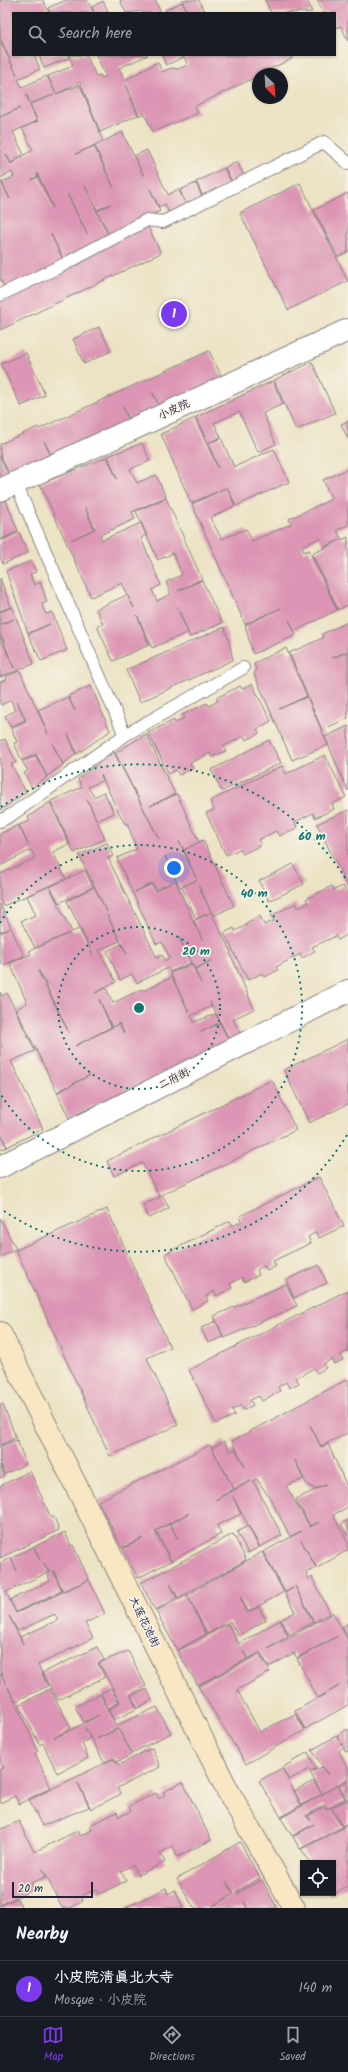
<!DOCTYPE html>
<html lang="en">
<head>
<meta charset="utf-8">
<style>
  :root { --surface:#171b24; --page:#242831; --text:#f1f3f6; --muted:#9ea1a6; --line:#363941; --accent:#7c3aed }
  body { margin:0; font-family:Kalam,"LXGW WenKai TC",sans-serif; background:var(--page); color:var(--text) }
  .controls { position:absolute; right:12px; bottom:12px; display:grid; overflow:hidden; border-radius:0px; box-shadow:0 1px 3px #0004 }
  .controls button { width:36px; height:36px; display:grid; place-items:center; padding:0; border:0; border-bottom:1px solid var(--line); background:var(--surface); color:var(--text); font:20px sans-serif }
  .compass { position:absolute; left:252px; top:68px; width:36px; height:36px; border-radius:50%; background:var(--surface); box-shadow:0 1px 3px #0004; rotate:155deg }
  .scale { position:absolute; left:12px; bottom:10px; width:81px; box-sizing:border-box; padding-left:4px; border:2px solid #22223b; border-top:0; font-size:11px; line-height:14px; white-space:nowrap; color:#22223b; -webkit-text-stroke:3px #f7f3e8; paint-order:stroke }
  .you { position:absolute; left:174px; top:868px; width:14px; height:14px; margin:-10px; border:3px solid #fff; border-radius:50%; background:#1a73e8; box-shadow:0 0 0 6px #1a73e833 }
  .badge { display:grid; place-items:center; width:26px; height:26px; border-radius:50%; background:var(--accent); color:#fff; font-size:13px; font-weight:700 }
  .pin { position:absolute; translate:-50% -50%; border:2px solid #fff; box-shadow:0 1px 4px #0006 }
  .list { margin:0; padding:0; list-style:none }
  h2 { display:flex; justify-content:space-between; align-items:center; height:52px; margin:0; padding:0 16px; font-size:17px }
  h2 small { font-size:13px; font-weight:400; color:var(--muted) }
  .list li { display:grid; grid-template-columns:26px 1fr auto; gap:12px; align-items:center; box-sizing:border-box; height:56px; padding:0 16px; border-top:1px solid var(--line) }
  .list b { display:block; font-size:15px; white-space:nowrap }
  .list p { margin:0; font-size:13px; white-space:nowrap; color:var(--muted) }
  .list em { font-size:13px; font-style:normal; color:var(--muted) }
  .icon { flex:none; width:22px; height:22px; fill:none; stroke:currentColor; stroke-width:2; stroke-linecap:round; stroke-linejoin:round }
  .map { position:relative; flex:none; width:348px; height:1908px; overflow:hidden }
  .search { position:absolute; background:var(--surface); box-shadow:0 1px 3px #0004; left:12px; right:12px; top:12px; height:44px; display:flex; align-items:center; gap:10px; box-sizing:border-box; padding:0 14px; border-radius:0px; color:var(--muted); font-size:15px }
  .sheet { height:108px; background:var(--surface) }
  nav { display:flex; justify-content:space-around; align-items:center; box-sizing:border-box; height:56px; border-top:1px solid var(--line); background:var(--surface); font-size:11px; color:var(--muted) }
  nav a { display:grid; justify-items:center; gap:2px }
  nav .on { color:var(--accent) }
  .map>svg:first-child { display:block }
  .building { fill:#dc95b4; fill-rule:evenodd }
  .lines { fill:none; stroke-linecap:round; stroke-linejoin:round }
  .lane-casing { stroke:#878280; stroke-width:14 }
  .street-casing { stroke:#878280; stroke-width:24 }
  .secondary-casing { stroke:#878280; stroke-width:24 }
  .lane { stroke:#fff; stroke-width:12 }
  .street { stroke:#fff; stroke-width:22 }
  .secondary { stroke:#f9e7c3; stroke-width:22 }
  .ring { fill:none; stroke:#0f766e; stroke-width:2; stroke-dasharray:2 4 }
  .labels { text-anchor:middle; dominant-baseline:central; stroke-width:3.5; stroke-linejoin:round; paint-order:stroke }
  .street-label { font-size:11px; fill:#22223b; stroke:#f7f3e8 }
  .centre { fill:#0f766e; stroke:#f7f3e8; stroke-width:2 }
  .ring-label { font-size:12px; text-anchor:middle; font-weight:bold; fill:#0f766e; stroke:#f7f3e8; stroke-width:3.5; stroke-linejoin:round; paint-order:stroke }
</style>
</head>
<body>
<div class="map">
<svg width="348" height="1908" viewBox="0 0 348 1908">
  <rect width="100%" height="100%" fill="#f7f3e8"/>
  <filter id="ink" filterUnits="userSpaceOnUse"><feTurbulence type="fractalNoise" baseFrequency=".025" numOctaves="2"/><feDisplacementMap in="SourceGraphic" scale="8" xChannelSelector="R" yChannelSelector="G"/><feConvolveMatrix kernelMatrix="1 2 1 2 8 2 1 2 1" color-interpolation-filters="sRGB"/></filter>
  <filter id="wash" filterUnits="userSpaceOnUse"><feTurbulence type="fractalNoise" baseFrequency=".012" numOctaves="4" result="noise"/><feDisplacementMap in="SourceGraphic" scale="16" xChannelSelector="R" yChannelSelector="G"/><feGaussianBlur stdDeviation="0.9" result="paint"/><feColorMatrix in="noise" values="0 0 0 0 0 0 0 0 0 0 0 0 0 0 0 0 0 1.4 0 .05"/><feComposite in="paint" operator="in"/></filter>
  <g filter="url(#wash)">
    <rect width="100%" height="100%" fill="#ece3c4"/>
    <g id="blocks">
      <!-- building -->
      <path class="building" d="M0 0H43L49 13H13V55H34L40 69 18 79 22 87 47 76 56 94 80 85 103 141 76 154 94 146 114 188 95 146 122 132 144 177 134 156 147 150 168 195 178 189 186 205 169 213 165 204 159 207 150 189 160 211 109 234 97 211 111 204 97 210 85 186 109 237 63 259 51 234 65 264 6 290 0 278V180L10 199 2 182 14 177 12 172 0 178V117L20 108 0 117V41L17 75 0 38ZM26 94 31 103 54 95 30 104 38 121 22 128 33 150 24 155 13 132 37 121 29 104ZM6 154 11 163 22 155 23 157 11 164ZM37 173 53 207H52L38 177 31 180 38 176ZM67 194H68L87 234Z
        M66 0H87L94 13H50L48 8Z
        M120 0H155L161 13H143L142 11 126 13Z
        M182 0H199L205 13H188Z
        M265 0H307L312 12 271 13Z
        M317 0H348V41L341 26 335 28V13H323Z
        M103 1 109 13H94L92 7Z
        M182 2 187 13H166L165 10Z
        M39 55H68L69 58 44 68Z
        M69 55H86L96 76 100 75 102 78 106 77 96 55H148L119 68 125 80 158 62 162 72 171 68 178 69 188 65 184 57 166 65 162 55H290L292 59 258 74V76L195 106 198 113 153 132 144 113 139 116 127 85 125 86 138 115 100 132 80 82 56 94 48 76 73 66Z
        M237 162 244 176 232 182 225 168Z
        M224 168 231 182 203 196 196 182Z
        M196 183 202 197 186 205 180 190Z
        M300 183 348 281 288 310 240 213Z
        M348 193V252L338 257 314 210Z
        M147 225 161 253 0 330V296Z
        M99 327 111 351 84 364 73 339Z
        M209 351 223 379 160 408 153 393 160 409 131 422 123 407 130 422 53 459 44 441 52 459 10 477 0 454V444L38 427 39 429 56 421Z
        M26 353 45 395 21 406 1 364Z
        M312 362 335 413 296 430 274 380Z
        M273 381 283 404 263 413 276 444 258 452 239 412 214 423 221 437 208 443 196 417Z
        M195 418 218 468 208 443 221 438 234 467 274 449 289 482 236 506 228 489 235 506 210 518 222 539 246 529 252 541 291 524 289 519 332 499 323 480 348 469V525L337 530 342 540 348 537V605L338 610 312 554 340 540 324 547 320 538 302 546 304 552 309 550 337 610 295 631 289 620 296 635 253 654 245 625 281 608 245 624 192 504 228 487 191 503 161 434Z
        M348 421V439L341 424Z
        M142 443 150 461 130 469 137 483 156 475 166 497 132 512 135 519 100 535 102 540 141 523 146 535 141 538 161 585 152 590 157 601 171 594 166 582 182 575 173 553 158 560 136 511 166 498 202 579 178 591 202 580 222 623 190 637 177 607 188 632 152 648 137 615 149 645 113 661 97 626 103 624 96 609 127 595 134 608 122 583 91 597 40 484 107 457 117 479 108 456ZM85 507 95 529 71 540 94 529Z
        M0 456 9 475 0 479Z
        M5 498 18 531 0 540V500Z
        M19 532 28 553 3 564 0 557V541Z
        M31 561 36 572 30 574 34 585 40 582 47 602 42 604 43 608 46 614 52 612 67 650 41 661 28 634 50 624 28 633 6 571Z
        M0 578 11 607 0 611Z
        M12 607 34 664 0 677V636L14 668 0 632V625L14 619 0 624V612Z
        M348 622V651L332 658 348 652V718L322 730 289 653 323 638 322 634Z
        M224 627 228 638 233 660 140 702 126 670Z
        M286 648 307 696 279 709 307 697 328 745 292 760 254 674 256 670 254 663Z
        M20 671 48 734 38 710 68 697 75 711 68 696 91 686 110 731 77 754 68 734 76 754 63 764 52 743 63 765 47 776 36 754 22 761 14 743 17 742 11 728 26 721 17 701 25 720 10 727 5 716 15 711 11 700 1 705 0 703V682L7 679 6 676Z
        M252 684 271 721 257 729 259 733 253 737 246 740 244 736 224 746 226 751 212 757 210 753 190 763 193 768 179 775 176 770 169 774 148 733 174 720 175 723 184 718 182 715 207 703 209 706 218 701 216 698 240 686 242 689Z
        M348 726V791L325 737Z
        M146 734 175 794 150 806 177 794 199 842 184 850 179 841 196 878 184 850 203 840 234 906 213 916 198 884 211 912 231 952 230 953 254 1009 233 1019 242 1038 231 1043 210 1002 212 1006 191 1016 194 1022 216 1014 220 1022 199 1033 220 1023 229 1041 69 1118 57 1093 90 1075 57 1092 16 1009 27 1003 10 963 31 954 29 951 70 933 35 948 21 921 36 915 27 896 49 886 72 932 79 929 93 954 67 901 94 887 107 912 79 855 107 843 113 856 108 858 157 958 162 955 165 961 170 958 162 942 156 944 117 858 137 849 127 823 125 824 118 811 101 775 103 780 88 787 94 797 104 792 114 813 97 821 87 799 105 839 74 853 51 801 82 787 78 779 114 752 159 839 115 753ZM165 856 180 887 197 880 182 887 196 919 209 913 194 921 202 940 193 921ZM173 882 155 891 152 884 135 892 152 883 156 890ZM107 915 127 954 121 944 107 951 120 980 132 974 137 983 168 968 170 972 191 963 178 936 195 969 212 960 195 970 201 983 192 964 170 973 189 1012 172 977 143 991 142 989 113 1003 106 988 95 993 116 982 99 950 120 941ZM39 970 69 1033 38 971ZM99 999 112 1027 119 1023 124 1033 119 1024 75 1046 111 1027Z
        M5 739 16 762 11 764 26 792 1 810 0 741Z
        M269 740 281 763 222 791 211 770Z
        M325 755 346 797 332 804 334 809 315 818 313 813 295 822 297 828 279 836 276 831 258 840 261 845 243 854 240 849 226 855 206 813 214 810 210 801 282 766 286 774Z
        M36 756 47 777 32 788 24 773 28 771 22 761Z
        M50 802 69 844 53 852 66 879 3 906 0 900V874L35 858 31 850 0 866V834L18 825 29 846 19 825 30 821 28 817Z
        M348 810V888L317 824Z
        M293 864 304 884 269 901 259 881Z
        M85 870 93 887 59 903 50 887Z
        M332 886 334 890 343 886 348 895V934L338 940 336 936 312 947 315 951 302 958 300 954 276 967 278 970 265 977 262 973 248 980 224 933 234 928 235 931 247 925 246 923 260 916 264 925 274 921 271 916 296 903 298 908 308 903 306 899Z
        M0 904 24 956 3 965 0 960V933L10 929 0 932Z
        M0 992 2 996 7 993 35 1051 11 1061 43 1129 7 1147 0 1132V1047L2 1046 0 1042Z
        M348 1039V1104L309 1123 284 1070Z
        M272 1080 296 1130 159 1196 142 1163 114 1176 107 1161Z
        M0 1133 7 1147 0 1150Z
        M319 1177 344 1226 319 1238 316 1232 308 1237 311 1243 273 1261 276 1266 267 1271 265 1266 261 1267 257 1270 259 1275 244 1282 242 1277 230 1284 232 1288 216 1296 214 1291 206 1296 208 1301 192 1309 165 1254 230 1221 233 1226 242 1221 240 1216Z
        M163 1196 169 1208 149 1218 143 1205Z
        M107 1209 170 1347 147 1358 178 1425 110 1456 16 1250Z
        M0 1218 16 1249 0 1257Z
        M319 1265 327 1283 294 1298 286 1280Z
        M286 1284 297 1306 224 1338 214 1316Z
        M348 1290V1351L341 1355 343 1360 334 1364 332 1359 323 1364 326 1368 317 1373 314 1368 296 1378 299 1383 289 1388 286 1382 278 1387 280 1391 262 1401 259 1396 250 1400 253 1405 244 1410 241 1405 238 1407 232 1410 235 1415 216 1424 189 1370Z
        M216 1321 223 1337 208 1343 201 1328Z
        M348 1379V1433L321 1446 310 1425 321 1447 328 1444 348 1489V1507L333 1515 348 1543V1550L317 1568 301 1540 316 1568 306 1573 309 1579 312 1577 330 1613 314 1622 295 1586 313 1622 289 1635 281 1620 295 1612 285 1593 293 1588 285 1592 263 1552 302 1531 290 1536 271 1500 257 1479 253 1481 282 1535 260 1547 233 1497 241 1514 217 1525 221 1534 171 1561 156 1531 170 1524 178 1539 170 1524 189 1513 155 1531 171 1561 138 1578 123 1549 143 1538 122 1548 98 1501 210 1445 234 1489 215 1500 251 1481 234 1489 212 1448 224 1441 230 1452 235 1449 245 1467 232 1441ZM295 1460 307 1485 315 1489 326 1485 296 1499 310 1526 319 1522 310 1527 286 1486 303 1479Z
        M3 1404 16 1438 0 1445V1405Z
        M17 1440 26 1464 5 1474 0 1462V1446Z
        M0 1465 5 1476 0 1478Z
        M30 1471 51 1518 54 1517 59 1530 0 1558V1486Z
        M348 1520V1537L341 1524Z
        M248 1526 259 1547 248 1553 237 1532Z
        M65 1532 71 1546 73 1545 89 1580 63 1591 54 1571 49 1572 44 1563 48 1573 53 1571 62 1591 16 1612 10 1600 50 1581 47 1573 6 1592 16 1613 89 1580 105 1614 85 1623 93 1638 38 1665 48 1686 15 1701 8 1687 38 1751 35 1753 51 1788 19 1804 15 1796 0 1803V1769L3 1768 0 1763V1673L6 1684 0 1671V1563L10 1558 17 1571 11 1558 33 1547 40 1560 34 1547ZM55 1614 58 1620 20 1637 23 1644 9 1616 18 1631Z
        M233 1534 246 1560 178 1598 170 1584 177 1598 155 1610 141 1583Z
        M262 1552 284 1592 248 1612 240 1596 246 1613 259 1607 266 1620 238 1636 230 1621 207 1634 187 1595Z
        M187 1595 206 1634 177 1650 156 1611Z
        M333 1613 348 1640V1705L305 1729 295 1711 339 1686 318 1698 297 1659 338 1636 297 1658 294 1653 269 1667 260 1652 248 1659 243 1651 247 1659 198 1685 177 1651 228 1624 239 1644 280 1620 288 1636 268 1649Z
        M348 1623V1637L342 1627Z
        M97 1647 104 1660 98 1663 105 1677 58 1700 42 1673Z
        M128 1651 146 1686 130 1695 137 1709 114 1720 108 1710 120 1702 99 1663Z
        M260 1654 270 1672 237 1690 260 1732 295 1714 305 1730 246 1764 198 1686Z
        M111 1688 119 1702 108 1709 101 1693Z
        M50 1689 71 1728 54 1738 83 1724 99 1715 84 1722 75 1707 100 1694 116 1726 157 1707 171 1733 132 1753 118 1728 97 1739 118 1729 132 1754 117 1762 114 1758 104 1762 85 1728 90 1738 82 1743 88 1758 57 1773 43 1743 40 1745 19 1705Z
        M147 1689 152 1700 138 1708 131 1696Z
        M348 1729V1751L346 1752 343 1747 339 1751 348 1768V1779L322 1794 310 1772 322 1767 328 1775 312 1750 336 1736 342 1745 337 1735Z
        M152 1748 160 1767 117 1788 121 1794 91 1809 78 1783 89 1807 42 1826 29 1800 113 1759 119 1765Z
        M308 1752 316 1769 310 1771 309 1769 289 1780 282 1768Z
        M282 1768 301 1805 281 1817 259 1781Z
        M314 1781 322 1794 302 1805 294 1791Z
        M348 1781V1799L347 1800 339 1785Z
        M183 1782 211 1840 177 1857 173 1846 160 1853 165 1862 138 1875 133 1865 121 1871 126 1881 99 1894 96 1889 81 1896 83 1901 70 1908H62L43 1869 46 1877 31 1883 34 1889 0 1905V1830L19 1821 34 1852 77 1831 80 1836 92 1830 90 1825 117 1812 119 1817 131 1811 129 1806 156 1793 159 1799 165 1795 163 1792Z
        M338 1785 345 1799 327 1809 324 1805 306 1816 311 1821 308 1816 324 1807 326 1810 330 1807 342 1827 300 1849 293 1837 314 1824 292 1836 281 1818Z
        M348 1800V1823L342 1826 331 1807Z
        M348 1824V1887L331 1895 333 1863H311L301 1849 343 1828 342 1827Z
        M240 1842 260 1878 236 1892 240 1894 239 1892 262 1880 277 1908H247L244 1901 247 1908H194L177 1879ZM226 1881 234 1894 211 1907 233 1893Z
        M166 1888 168 1894 175 1890 183 1908H125Z
        M17 1898 22 1908H0V1906Z"/>
    </g>
  </g>
  <g filter="url(#ink)">
    <use href="#blocks" fill-opacity="0" stroke="#878280" stroke-width="1"/>
    <g class="lines">
      <!-- lane casing -->
      <g class="lane-casing">
        <path id="lane" d="M0 295 67 263 147 220 163 222 324 142 348 163
          M11 484H16L125 735
          M0 821 11 815 125 735 243 668"/>
      </g>
      <!-- street casing -->
      <g class="street-casing">
        <path id="street" d="M0 490 348 330
          M0 1167 348 991"/>
      </g>
      <!-- secondary casing -->
      <g class="secondary-casing">
        <path id="secondary" d="M0 1333 228 1791 294 1908"/>
      </g>
      <!-- lane -->
      <use href="#lane" class="lane"/>
      <!-- street -->
      <use href="#street" class="street"/>
      <!-- secondary -->
      <use href="#secondary" class="secondary"/>
    </g>
  </g>
  <!-- distance rings -->
  <g class="ring">
    <circle cx="139" cy="1008" r="81"/>
    <path d="M0 923A163 163 0 1 1 0 1093"/>
    <path d="M347 1135A244 244 0 0 1 1 1209M1 807A244 244 0 0 1 347 881"/>
  </g>
  <g class="labels">
    <!-- street labels -->
    <g class="street-label">
      <text transform="translate(174 410) rotate(-25)">小皮院</text>
      <text transform="translate(174 1079) rotate(-27)">二府街</text>
      <text transform="translate(144 1622) rotate(64)">大莲花池街</text>
    </g>
  </g>
  <circle cx="139" cy="1008" r="6" class="centre"/>
  <g class="ring-label">
    <text x="312" y="840">60 m</text>
    <text x="254" y="897">40 m</text>
    <text x="196" y="955">20 m</text>
  </g>
</svg>
<div class="controls">
<button><svg class="icon" aria-label="locate" viewBox="0 0 24 24"><circle cx="12" cy="12" r="6"/><path d="M12 2v4M12 18v4M2 12h4M18 12h4"/></svg></button>
</div>
<svg class="compass" viewBox="-18 -18 36 36"><path d="M0-13l5 13h-10z" fill="#e53935"/><path d="M0 13l5-13h-10z" fill="#9ea1a6"/></svg>
<div class="scale">20 m</div>
<div class="you"></div>
<div class="pin badge" style="left:174px;top:314px">1</div>
<div class="search"><svg class="icon" aria-label="search" viewBox="0 0 24 24"><circle cx="10" cy="10" r="6"/><path d="M15 15l6 6"/></svg>Search here</div>
</div>
<section class="sheet">
<h2>Nearby<small></small></h2>
<ul class="list">
<li><span class="badge">1</span><div><b>小皮院清真北大寺</b><p>Mosque · 小皮院</p></div><em>140 m</em></li>
</ul>
</section>
<nav>
<a class="on"><svg class="icon" aria-label="map" viewBox="0 0 24 24"><path d="M3 6l6-2 6 2 6-2v14l-6 2-6-2-6 2zM9 4v14M15 6v14"/></svg>Map</a>
<a><svg class="icon" aria-label="directions" viewBox="0 0 24 24"><path d="M12 3l9 9-9 9-9-9zM9 14v-3h6M13 9l2 2-2 2"/></svg>Directions</a>
<a><svg class="icon" aria-label="saved" viewBox="0 0 24 24"><path d="M7 4h10v16l-5-4-5 4z"/></svg>Saved</a>
</nav>
</body>
</html>
